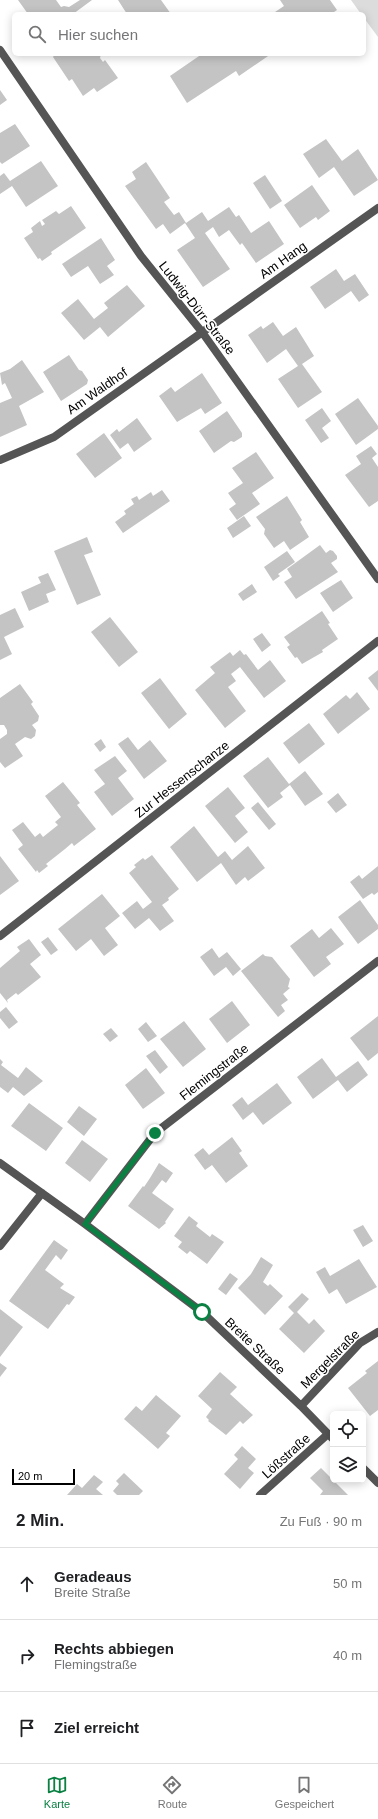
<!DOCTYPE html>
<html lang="de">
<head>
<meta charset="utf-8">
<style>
  :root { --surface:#fff; --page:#f6f6f6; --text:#202124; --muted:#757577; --line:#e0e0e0; --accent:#0b8043 }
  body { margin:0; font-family:Helvetica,sans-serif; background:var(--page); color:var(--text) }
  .controls { position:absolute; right:12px; bottom:12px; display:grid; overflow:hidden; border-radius:6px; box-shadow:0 2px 10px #0003 }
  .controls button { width:36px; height:36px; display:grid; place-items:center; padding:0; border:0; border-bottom:1px solid var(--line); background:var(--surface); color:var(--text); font:20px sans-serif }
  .scale { position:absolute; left:12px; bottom:10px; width:63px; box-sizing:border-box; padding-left:4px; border:2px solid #000; border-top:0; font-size:11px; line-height:14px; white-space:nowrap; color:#000; -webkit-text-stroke:3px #fff; paint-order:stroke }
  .stop { position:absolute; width:12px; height:12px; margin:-9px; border:3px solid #0b8043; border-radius:50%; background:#fff }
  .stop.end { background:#0b8043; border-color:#fff; box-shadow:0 1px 4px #0008 }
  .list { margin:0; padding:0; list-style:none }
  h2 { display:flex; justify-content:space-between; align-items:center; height:52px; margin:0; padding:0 16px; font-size:17px }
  h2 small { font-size:13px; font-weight:400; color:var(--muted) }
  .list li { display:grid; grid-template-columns:26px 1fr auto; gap:12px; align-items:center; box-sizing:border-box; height:72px; padding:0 16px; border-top:1px solid var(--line) }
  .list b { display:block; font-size:15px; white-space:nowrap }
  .list p { margin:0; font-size:13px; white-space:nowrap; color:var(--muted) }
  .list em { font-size:13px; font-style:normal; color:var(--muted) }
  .icon { flex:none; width:22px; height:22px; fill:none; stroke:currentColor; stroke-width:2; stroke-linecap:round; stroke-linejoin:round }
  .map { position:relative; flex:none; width:378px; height:1495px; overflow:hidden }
  .search { position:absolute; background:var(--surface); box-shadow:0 2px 10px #0003; left:12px; right:12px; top:12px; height:44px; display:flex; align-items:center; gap:10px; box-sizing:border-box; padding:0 14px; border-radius:6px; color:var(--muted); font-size:15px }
  .sheet { height:268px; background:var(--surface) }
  nav { display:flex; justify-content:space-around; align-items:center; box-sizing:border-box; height:56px; border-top:1px solid var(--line); background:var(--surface); font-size:11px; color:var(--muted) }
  nav a { display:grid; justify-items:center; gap:2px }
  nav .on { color:var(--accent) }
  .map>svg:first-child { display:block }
  .green { fill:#dcdcdc }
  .building { fill:#c4c4c4 }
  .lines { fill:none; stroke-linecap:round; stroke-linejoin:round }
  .street { stroke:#555; stroke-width:8 }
  .route { stroke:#0b8043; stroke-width:5 }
  .labels { text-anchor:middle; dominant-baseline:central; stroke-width:3; stroke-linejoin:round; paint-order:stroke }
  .street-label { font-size:13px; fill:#000; stroke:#fff }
</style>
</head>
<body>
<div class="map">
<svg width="378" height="1495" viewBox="0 0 378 1495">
  <rect width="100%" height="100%" fill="#fff"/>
  <!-- green -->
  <path class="green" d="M351 0H378V37L364 18V14H361Z"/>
  <!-- building -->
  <path class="building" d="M18 0H56L61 7 64 6 69 7 80 0H92L73 14H28Z
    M118 0H161L171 14H127Z
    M280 0H330L337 10 331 14H272L284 6Z
    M55 54H101L100 58 103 62 105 60 118 78 97 92 94 88 83 96 72 79 69 81 53 57Z
    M202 54H271L239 76 236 71 187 103 170 76Z
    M0 90 7 100 0 105Z
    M15 124 30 146 2 164 0 162V133Z
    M326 139 342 161 358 149 378 180 354 196 334 167 319 178 303 154Z
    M41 161 58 186 26 207 12 186 0 194V176L4 173 10 181Z
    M146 162 170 198 164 202 174 215 179 212 186 223 202 212 208 221 229 207 236 217 239 215 251 233 269 221 284 244 256 263 242 243 240 245 229 230 219 237 213 227 205 233 230 269 203 287 177 250 195 238 185 223 170 234 163 224 156 229 125 186 136 179 132 172Z
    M265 175 282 201 270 209 253 183Z
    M312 185 330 211 318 220 316 217 300 228 284 205Z
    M71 206 86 228 51 252 52 254 42 261 40 258 38 259 24 238 33 232 31 228 40 221 42 226 45 224 42 220 56 211 59 214Z
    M101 238 115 260 107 266 114 275 100 284 88 266 71 277 62 264Z
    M336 269 344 281 355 274 369 295 359 302 351 291 325 309 310 287Z
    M127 285 145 306 108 337 100 327 84 340 61 313 78 299 94 319 108 308 104 303Z
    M273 322 283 336 296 327 314 356 302 364 322 392 298 408 278 379 298 366 286 349 267 363 248 335 261 326 263 329Z
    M69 355 79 370 82 371 88 380 87 384 61 401 43 372Z
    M22 360 44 392 19 406 27 425 0 437V403L12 398 5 383 2 385 0 373 10 369Z
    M202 373 222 403 205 414 201 408 177 422 159 396 171 387 175 392Z
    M358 398 378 426V429L356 445 335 414Z
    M322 408 331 421 322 428 329 438 321 443 305 420Z
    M227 411 242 433V437L234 442 231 441 214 453 199 431Z
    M137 418 152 439 134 452 128 443 120 449 110 435 117 429 119 432Z
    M104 433 122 458 95 478 76 454Z
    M371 446 377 454 372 458 378 467V501L369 507 345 475 361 464 356 456Z
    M256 452 274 478 252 493 260 504 237 520 229 509 236 504 228 493 243 483 232 468Z
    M162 490 170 501 123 533 115 522 126 514 124 511 134 504 131 499 137 496 139 500 151 492 153 496Z
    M287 496 302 520 300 522 309 537 290 550 284 541 274 548 264 534 265 529 256 517Z
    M244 516 251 526 233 538 227 528Z
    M87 537 93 552 84 555 101 595 77 605 54 551Z
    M320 545 326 553 330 550 333 551 337 556V559L331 563 338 572 296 599 284 582 292 577 287 569Z
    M287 551 295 562 278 574 280 576 273 581 264 567Z
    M48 573 56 590 46 594 49 602 29 611 21 592 41 583 38 577Z
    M341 580 353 598 333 612 320 593Z
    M252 584 257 592 243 601 238 594Z
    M15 608 24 627 4 637 12 654 0 660V615Z
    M322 611 330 623 328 624 338 639 322 650 323 652 302 664 297 657 295 658 287 647 290 645 284 637Z
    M110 617 138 652 119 667 91 632Z
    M262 633 271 645 262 652 253 639Z
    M240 650 244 655 246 654 258 670 270 660 286 681 264 698 240 667 231 674 236 681 228 687 246 711 225 728 195 690 215 673 210 667 230 652 233 656Z
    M378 670V691L368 678Z
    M160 678 187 714 169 729 141 693Z
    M20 684 33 702 31 704 39 716 38 721 32 725 36 730 35 736 31 739 25 737 15 744 23 756 5 768 0 762V739L7 734V730L4 725H0V698Z
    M357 692 370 709 338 734 323 714 346 695 350 699Z
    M309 723 325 744 299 764 283 743Z
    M128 737 138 750 150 740 167 761 144 779 118 744Z
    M101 739 106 747 100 752 94 744Z
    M115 756 127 771 118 778 134 799 112 816 94 792 105 784 94 770Z
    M268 757 289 784 305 771 323 794 305 806 290 785 280 793 283 797 268 808 243 776Z
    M63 782 80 803 77 805 96 829 74 846 72 843 65 849 46 864 48 866 39 873 37 870 36 872 18 849 23 845 12 830 23 822 35 837 40 833 43 837 58 825 55 822 61 817 45 796Z
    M228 787 245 808 235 816 248 832 235 843 205 806Z
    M338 793 347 805 336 813 327 802Z
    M258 802 276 824 269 830 251 808Z
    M194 826 218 857 225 851 232 860 248 846 265 868 248 881 245 877 236 885 221 863 197 882 170 847Z
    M152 855 179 889 168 898 169 900 162 905 174 921 160 931 149 918 135 929 122 913 137 901 143 909 152 902 129 873 136 867 134 865 143 858 145 860Z
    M0 856 19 881 0 895Z
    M378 866V892L374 895 372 893 363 899 350 882 359 875 362 879Z
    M102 894 120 916 105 928 118 945 104 956 91 939 76 951 58 929Z
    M360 900 378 925V929L358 944 338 917Z
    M331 928 344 944 326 957 331 964 314 977 290 946 312 929 319 938Z
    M48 937 58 950 51 955 41 942Z
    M29 939 41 955 30 964 41 977 18 995 16 993 7 1000 8 1003 0 993V968L20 951 17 947Z
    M212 948 219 958 227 952 241 969 233 976 226 967 214 976 200 957Z
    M263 954 265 956 272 957 290 979 288 987 290 988 283 994 288 1000 281 1005 285 1011 278 1017 241 971Z
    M232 1001 250 1025 227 1043 209 1019Z
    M6 1007 18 1022 9 1029 0 1018V1012Z
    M378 1016V1053L368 1061 350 1038Z
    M184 1021 206 1049 183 1067 160 1039Z
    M146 1022 157 1036 148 1042 138 1029Z
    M111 1028 118 1036 110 1042 103 1034Z
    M155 1050 168 1067 160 1074 146 1056Z
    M322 1058 336 1077 358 1061 368 1075 347 1092 338 1080 313 1099 297 1077Z
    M0 1059 3 1062 1 1065 18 1078 26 1067 43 1081 24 1096 13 1087 8 1093 0 1087Z
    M146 1068 165 1093 143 1109 125 1085Z
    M277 1083 292 1103 263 1125 253 1112 243 1120 232 1105 242 1097 248 1105Z
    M29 1103 63 1128 46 1151 11 1126Z
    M79 1106 97 1119 84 1136 67 1122Z
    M232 1137 242 1151 239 1153 248 1166 226 1183 212 1165 205 1170 194 1155 203 1148 209 1155Z
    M82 1140 108 1159 90 1182 65 1163Z
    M159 1163 173 1173 166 1183 162 1180 152 1193 174 1209 165 1222 166 1223 159 1229 128 1206 143 1186 144 1187 150 1178Z
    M189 1216 198 1223 196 1226 210 1237 212 1234 224 1242 207 1264 190 1251 187 1254 178 1247 182 1242 174 1236Z
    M363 1225 373 1241 363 1247 353 1230Z
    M54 1240 68 1250 61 1260 56 1255 45 1270 64 1284 60 1288 75 1297 69 1305 67 1304 48 1329 9 1301Z
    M261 1257 273 1265 263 1282 268 1286 270 1284 283 1296 265 1315 238 1288 251 1274Z
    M359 1259 377 1287 346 1304 337 1289 329 1294 316 1272 325 1267 330 1276Z
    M230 1273 238 1279 226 1295 218 1289Z
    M302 1293 309 1299 297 1312 309 1324 314 1319 325 1331 304 1353 279 1329 294 1313 288 1307Z
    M0 1309 23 1327 0 1357Z
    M378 1361V1410L370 1416 348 1388 367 1373 365 1371Z
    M0 1363 7 1368 0 1377Z
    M220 1372 237 1387 230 1394 253 1415 243 1424 240 1421 226 1435 208 1421 209 1420 206 1417 212 1409 198 1396Z
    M156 1395 181 1416 166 1433 170 1436 158 1449 124 1419 136 1406 142 1411Z
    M242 1446 256 1459 248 1468 254 1473 240 1489 224 1474 238 1459 234 1455Z
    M321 1468 348 1495H320L323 1491 310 1478Z
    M124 1473 143 1491 139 1495H117L113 1491 119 1484 116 1481Z
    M94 1475 103 1482 96 1489 103 1495H67L77 1484 82 1488Z"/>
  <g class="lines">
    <!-- street -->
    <path class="street" d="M0 50 141 256 202 332 378 579
      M0 460 54 437 378 208
      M0 936 378 641
      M0 1163 85 1224 202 1312 301 1406 333 1439
      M85 1224 155 1133 378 961
      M0 1246 42 1193
      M301 1406 360 1343 378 1332
      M363 1468 378 1483
      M260 1495 328 1434"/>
  </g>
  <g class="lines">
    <!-- route -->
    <path class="route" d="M155 1133 85 1224 202 1312"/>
  </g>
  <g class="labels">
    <!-- street labels -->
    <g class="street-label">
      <text transform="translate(283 260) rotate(-35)">Am Hang</text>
      <text transform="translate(197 308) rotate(52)">Ludwig-Dürr-Straße</text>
      <text transform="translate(97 391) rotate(-35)">Am Waldhof</text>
      <text transform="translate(182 779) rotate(-38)">Zur Hessenschanze</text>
      <text transform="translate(214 1072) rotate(-38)">Flemingstraße</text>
      <text transform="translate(255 1346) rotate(43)">Breite Straße</text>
      <text transform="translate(330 1359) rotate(-45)">Mergelstraße</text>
      <text transform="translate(286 1456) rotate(-42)">Lößstraße</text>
    </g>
  </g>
</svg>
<div class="controls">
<button><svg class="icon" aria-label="locate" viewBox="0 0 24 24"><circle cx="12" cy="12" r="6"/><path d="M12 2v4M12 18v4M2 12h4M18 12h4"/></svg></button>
<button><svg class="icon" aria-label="layers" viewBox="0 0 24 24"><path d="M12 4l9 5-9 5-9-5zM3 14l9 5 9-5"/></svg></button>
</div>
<div class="scale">20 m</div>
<div class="stop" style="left:202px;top:1312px"></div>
<div class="stop end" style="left:155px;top:1133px"></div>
<div class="search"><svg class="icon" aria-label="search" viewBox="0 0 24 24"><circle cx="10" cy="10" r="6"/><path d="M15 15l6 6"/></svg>Hier suchen</div>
</div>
<section class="sheet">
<h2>2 Min.<small>Zu Fuß · 90 m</small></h2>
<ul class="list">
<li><svg class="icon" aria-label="ahead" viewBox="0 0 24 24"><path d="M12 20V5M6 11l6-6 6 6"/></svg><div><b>Geradeaus</b><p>Breite Straße</p></div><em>50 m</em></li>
<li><svg class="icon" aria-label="right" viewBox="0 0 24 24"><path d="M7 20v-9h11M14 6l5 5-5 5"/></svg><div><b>Rechts abbiegen</b><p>Flemingstraße</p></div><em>40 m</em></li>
<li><svg class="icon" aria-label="arrive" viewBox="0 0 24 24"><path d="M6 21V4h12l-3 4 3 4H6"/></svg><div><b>Ziel erreicht</b></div></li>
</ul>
</section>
<nav>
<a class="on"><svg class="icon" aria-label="map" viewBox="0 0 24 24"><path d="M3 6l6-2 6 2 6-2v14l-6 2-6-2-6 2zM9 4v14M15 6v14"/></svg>Karte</a>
<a><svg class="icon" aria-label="directions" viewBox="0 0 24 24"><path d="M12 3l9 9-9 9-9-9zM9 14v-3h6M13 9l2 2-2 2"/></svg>Route</a>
<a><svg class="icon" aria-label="saved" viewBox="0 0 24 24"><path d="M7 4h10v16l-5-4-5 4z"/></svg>Gespeichert</a>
</nav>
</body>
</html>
